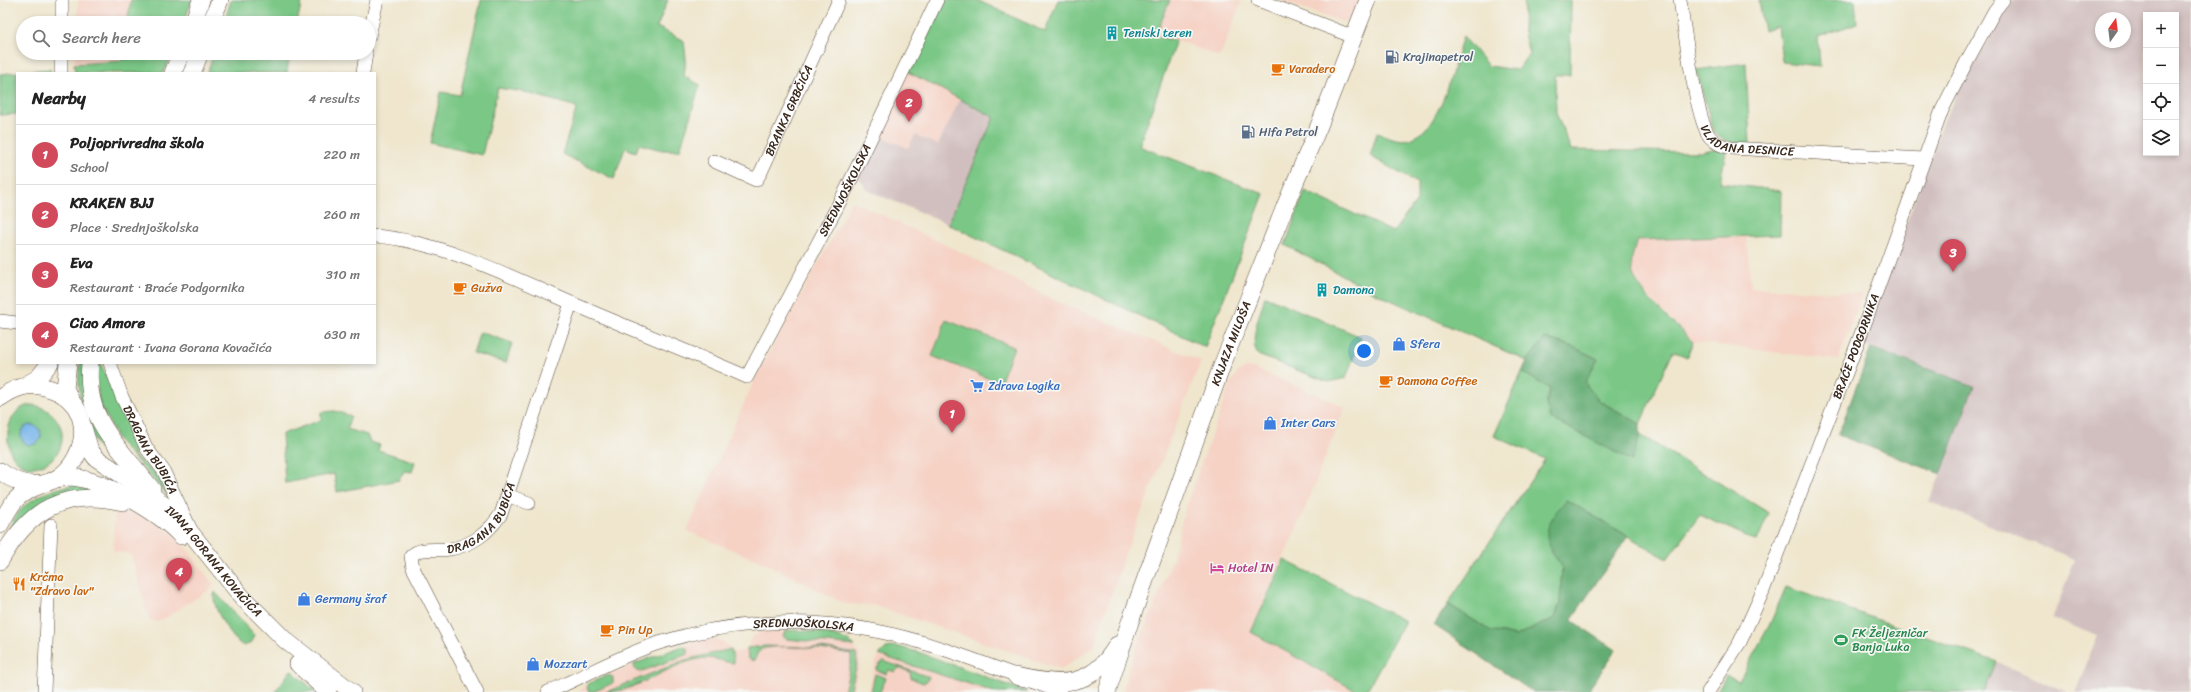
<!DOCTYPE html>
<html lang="en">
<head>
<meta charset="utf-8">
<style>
  :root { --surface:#fff; --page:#f2f2f2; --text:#222; --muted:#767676; --line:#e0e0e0; --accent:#d1495b }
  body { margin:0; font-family:Sriracha,sans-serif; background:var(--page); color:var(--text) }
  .controls { position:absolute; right:12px; top:12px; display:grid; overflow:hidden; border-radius:0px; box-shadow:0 2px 6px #0003 }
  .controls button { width:36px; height:36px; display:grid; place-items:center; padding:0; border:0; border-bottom:1px solid var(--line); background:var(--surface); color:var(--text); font:20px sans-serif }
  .compass { position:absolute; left:2095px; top:12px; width:36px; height:36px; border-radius:50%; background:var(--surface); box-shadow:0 2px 6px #0003; rotate:14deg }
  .you { position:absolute; left:1364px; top:351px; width:14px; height:14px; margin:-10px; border:3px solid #fff; border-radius:50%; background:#1a73e8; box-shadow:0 0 0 6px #1a73e833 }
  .badge { display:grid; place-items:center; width:26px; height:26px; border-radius:50%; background:var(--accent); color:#fff; font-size:13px; font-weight:700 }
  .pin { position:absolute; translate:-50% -33px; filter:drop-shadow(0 1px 2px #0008) }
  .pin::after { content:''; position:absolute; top:21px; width:14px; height:12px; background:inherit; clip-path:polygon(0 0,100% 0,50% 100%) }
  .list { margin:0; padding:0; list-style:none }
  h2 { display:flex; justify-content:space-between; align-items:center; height:52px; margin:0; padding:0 16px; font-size:17px }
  h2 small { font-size:13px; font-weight:400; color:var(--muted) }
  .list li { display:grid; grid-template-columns:26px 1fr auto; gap:12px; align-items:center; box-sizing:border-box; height:60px; padding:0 16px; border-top:1px solid var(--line) }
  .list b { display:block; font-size:15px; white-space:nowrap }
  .list p { margin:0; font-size:13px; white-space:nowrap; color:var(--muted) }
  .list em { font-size:13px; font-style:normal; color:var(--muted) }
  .icon { flex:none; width:22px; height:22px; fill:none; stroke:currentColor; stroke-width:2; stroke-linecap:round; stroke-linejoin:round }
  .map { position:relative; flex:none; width:2191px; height:692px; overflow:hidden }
  .search { position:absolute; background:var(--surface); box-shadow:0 2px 6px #0003; left:16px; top:16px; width:360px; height:44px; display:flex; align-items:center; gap:10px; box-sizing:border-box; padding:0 14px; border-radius:22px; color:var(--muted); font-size:15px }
  .panel { position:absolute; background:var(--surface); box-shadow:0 2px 6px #0003; left:16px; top:72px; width:360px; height:292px; border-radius:0px }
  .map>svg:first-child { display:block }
  .built { fill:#f6d2c5 }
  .industrial { fill:#d1bfbf; fill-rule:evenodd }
  .green { fill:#7ac786; stroke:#5a7852; fill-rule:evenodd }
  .forest { fill:#63ac73; stroke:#4f6b48 }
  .water { fill:#77b5ea; stroke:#597084 }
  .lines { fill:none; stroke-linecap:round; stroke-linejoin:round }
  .minor-casing { stroke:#564638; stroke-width:14 }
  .major-casing { stroke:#564638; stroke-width:18 }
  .minor { stroke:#fff; stroke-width:13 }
  .major { stroke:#fff; stroke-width:17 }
  .labels { text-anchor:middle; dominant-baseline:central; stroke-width:3.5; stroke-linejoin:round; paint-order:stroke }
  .culture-label { font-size:12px; fill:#0d838f; stroke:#f6f6f2; text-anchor:start }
  .service-label { font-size:12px; fill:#4e5e75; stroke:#f6f6f2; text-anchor:start }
  .food-label { font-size:12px; fill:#c56008; stroke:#f6f6f2; text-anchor:start }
  .street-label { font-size:12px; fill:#3b2a1e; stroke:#f6f6f2 }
  .shop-label { font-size:12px; fill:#366cbe; stroke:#f6f6f2; text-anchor:start }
  .hotel-label { font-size:12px; fill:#b23c85; stroke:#f6f6f2; text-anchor:start }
  .leisure-label { font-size:12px; fill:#27864d; stroke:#f6f6f2; text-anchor:start }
</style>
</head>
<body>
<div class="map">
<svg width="2191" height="692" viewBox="0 0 2191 692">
  <rect width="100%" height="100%" fill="#f6f6f2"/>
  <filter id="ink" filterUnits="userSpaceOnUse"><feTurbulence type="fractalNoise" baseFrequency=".025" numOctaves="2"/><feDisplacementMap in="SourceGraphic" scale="8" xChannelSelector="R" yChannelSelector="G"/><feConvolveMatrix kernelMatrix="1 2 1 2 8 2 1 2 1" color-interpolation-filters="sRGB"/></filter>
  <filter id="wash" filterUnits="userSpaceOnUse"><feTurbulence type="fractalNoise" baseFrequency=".012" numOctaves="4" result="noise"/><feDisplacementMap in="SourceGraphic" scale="16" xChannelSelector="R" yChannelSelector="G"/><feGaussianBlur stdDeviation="0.9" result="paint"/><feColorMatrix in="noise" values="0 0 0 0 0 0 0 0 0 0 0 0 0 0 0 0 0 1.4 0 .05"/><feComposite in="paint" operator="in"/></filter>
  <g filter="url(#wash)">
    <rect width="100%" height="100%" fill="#efe6cd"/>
    <!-- built -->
    <path class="built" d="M78 0H131L127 23H77Z
      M1170 0H1236L1241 2 1220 57 1176 40 1155 38Z
      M1280 0H1360L1356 12 1351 20 1345 23Z
      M75 53H123L121 61 74 64Z
      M908 72 960 99 938 145 908 149 879 136Z
      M852 201 961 252 1051 299 1201 361 1125 554 1094 646 1061 669 873 605 845 604 771 566 687 531 754 381Z
      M1746 236 1751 287 1862 294 1838 360 1693 342 1644 292 1632 273V257L1637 240Z
      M1247 368H1253L1345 407 1304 511 1251 632 1358 692H1123L1128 670 1173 559 1185 509 1230 384 1238 372Z
      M115 509 146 518 178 537 213 584 212 588 167 617 157 622 149 619 131 554 113 551Z
      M762 631 807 632 841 637 851 642 860 655V664L853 692H577L587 684 634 664 699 641 711 639 721 641 729 646 733 653 746 650 752 637Z
      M896 646 921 653 1027 692H867L877 659 886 648Z"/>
    <!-- industrial -->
    <path class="industrial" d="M2013 0H2191V688L2189 692H2075L2098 636 2052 619 2075 559 1930 502 1973 386 1862 345 1944 120 1969 70ZM2146 15H2176V153H2146ZM2101 18H2125V42H2101Z
      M960 99 995 116 948 224 867 190 858 176 879 136 908 148 915 135 938 145Z
      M1997 662 2067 692H1984Z"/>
    <!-- green -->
    <path class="green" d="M131 0H192L184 23H127Z
      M231 0H302L297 23H224Z
      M481 0H668L657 27 684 41 686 58 684 76 700 85 680 150H662L639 144 636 152 625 148 614 179 562 154 577 107 524 92 498 88 482 155 430 143 441 92 460 95Z
      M945 0H977L1045 32 1058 0H1170L1155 37 1176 40 1139 146 1264 194 1205 347 948 224 994 117 908 72Z
      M1524 0H1571L1570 75H1555L1556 113 1571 150 1701 152 1711 149 1726 151 1720 183 1781 191 1780 235 1637 240C1634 250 1629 262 1633 274 1641 297 1675 324 1693 342L1687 357 1673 351 1640 424 1598 400 1585 383 1598 359 1573 347 1545 338 1527 361 1375 293 1285 245 1305 191 1393 232 1417 201V183L1370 156 1377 133C1387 136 1400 142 1410 139 1441 131 1454 64 1463 36L1488 66 1517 70 1529 54 1523 29Z
      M1759 0H1855L1857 23 1818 37 1820 66 1782 62 1778 26 1764 31Z
      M123 53H173L163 73H75L74 64 121 61Z
      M214 53H290L287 73H207Z
      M1746 63 1750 145C1737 143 1723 143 1714 132L1696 70Z
      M50 69V73H17V114L0 115V74Z
      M1265 296 1361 337 1346 378 1328 382 1258 355C1248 339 1261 313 1265 296Z
      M946 320 1014 347 1000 383 932 356Z
      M480 332 512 343 506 363 473 353Z
      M80 363H85L121 463C88 457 74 391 80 363Z
      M95 363H100L139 445 134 449V456L160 477 177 506 118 440 99 401Z
      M1522 372 1550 389 1546 404 1631 461 1640 435 1769 513 1757 541 1700 515 1667 559 1566 500 1551 552 1562 566 1560 602 1555 618 1516 636 1489 630 1448 604 1545 459 1494 436Z
      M30 405C55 406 72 433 56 455 50 462 41 467 32 467 0 467 0 409 30 405ZM23 430H40L41 437 38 442 25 443 22 438Z
      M335 411 351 416 347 429 367 435 370 442 380 445 378 450 415 462 412 472 404 471 399 480 337 492 334 474 285 483 282 434 321 420V412Z
      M77 484 95 487 88 495 9 530C20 499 48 490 77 484Z
      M1284 560 1405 621 1366 692H1358L1251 632Z
      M1786 587 1997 662 1984 692H1717L1726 676 1739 681 1769 626Z
      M215 592 254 635 251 643 244 646C232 641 209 604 215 592Z
      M785 631C802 628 842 634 855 646L787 639 783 637Z
      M683 646 688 649V654L640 672 634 669V664Z
      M765 646 822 648 856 654 857 663 850 692H844L851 663V654C830 650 778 642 759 650L754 661 748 659 747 648Z
      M896 646 921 653 1027 692H994L879 655 886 648Z
      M731 649 734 663C725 663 716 658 707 658 671 660 641 692 606 692L685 660Z
      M884 661 886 662 929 677 927 681 923 683 911 678 910 672 899 668 895 672 889 670 887 674 876 670 880 664Z
      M291 670 316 692H275Z
      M875 674 886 678 880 692H871Z
      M609 675 613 678V683L593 692 588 691 587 684Z"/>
    <!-- forest -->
    <path class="forest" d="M1545 338 1573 347 1598 359 1585 383 1598 400 1640 424V435L1632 461 1550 418 1546 404 1550 389 1522 372 1527 361Z
      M1871 348 1974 386 1941 474 1838 435Z
      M1566 500 1628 536 1571 620 1616 650 1587 692H1533L1434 625 1448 604 1489 630 1516 636 1555 618 1560 602 1562 566C1540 537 1543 527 1566 500Z"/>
    <!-- water -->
    <path class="water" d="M21 435a10 10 0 1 1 20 0a10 10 0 1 1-20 0Z"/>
  </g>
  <g filter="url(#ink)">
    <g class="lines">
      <!-- minor casing -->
      <g class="minor-casing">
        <g id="minor">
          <path d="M1258 0 1354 37"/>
          <path id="s1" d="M1680 0C1684 25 1696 121 1710 137 1716 144 1723 146 1731 148L1923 159"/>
          <path d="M62 23V0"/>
          <path d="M369 36 377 0"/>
          <path d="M61 53V73"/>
          <path d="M363 73 366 53"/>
          <path id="s2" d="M714 161 756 180 761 172 839 0"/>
          <path id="s3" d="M375 236C439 241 510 276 569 302 628 328 688 351 747 377L846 190 937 0"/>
          <path d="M0 321 17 323"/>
          <path id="s4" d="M110 363 122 397 147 449 163 470 190 528"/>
          <path d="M509 496 529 503"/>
          <path d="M44 692 51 525"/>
          <path id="s5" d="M477 692 413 568 411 556C421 546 437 551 450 549 473 545 488 533 501 514L571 303"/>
          <path id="s6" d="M548 692C585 676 621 655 659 643 727 621 802 617 871 630 936 642 999 670 1061 692"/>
          <path id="s7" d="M1708 692 1740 642 1763 591 1864 326 1942 110 1968 59 1995 10 2003 0"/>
        </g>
      </g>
      <!-- major casing -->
      <g class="major-casing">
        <g id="major">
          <path d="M193 23 201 0"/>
          <path d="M211 23 220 0"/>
          <path d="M173 73 181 53"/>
          <path d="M192 73 200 53"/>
          <path d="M68 363 65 388 72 403"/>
          <path d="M90 363C85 410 106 433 134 467 140 474 146 482 152 489"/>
          <path d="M24 386 38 378 50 363"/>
          <path d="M0 398C15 387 30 382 48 388 120 409 67 523 0 471"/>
          <path id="s8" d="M83 427 90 450 96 458 152 495 179 518 242 597 285 640 352 692"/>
          <path d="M56 479C61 478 66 477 71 477 104 480 159 512 181 536"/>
          <path d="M0 525C12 502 16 494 41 485"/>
          <path d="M0 561C28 510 64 488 123 502"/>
          <path d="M298 664 328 692"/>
          <path d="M1016 676C1060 686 1092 689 1117 645"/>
          <path id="s9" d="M1107 692 1130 622 1223 363 1286 204 1319 126 1368 0"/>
        </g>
      </g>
      <!-- minor -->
      <use href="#minor" class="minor"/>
      <!-- major -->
      <use href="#major" class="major"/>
    </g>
  </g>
  <!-- icons -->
  <defs>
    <g id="building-bare" transform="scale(1.08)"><path d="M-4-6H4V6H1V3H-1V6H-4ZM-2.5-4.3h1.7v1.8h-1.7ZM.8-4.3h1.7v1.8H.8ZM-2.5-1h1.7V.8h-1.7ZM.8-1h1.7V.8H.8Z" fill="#0f9aa8" stroke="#f6f6f2" stroke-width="2.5" paint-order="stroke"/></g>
    <g id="fuel-bare" transform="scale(1.08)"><path d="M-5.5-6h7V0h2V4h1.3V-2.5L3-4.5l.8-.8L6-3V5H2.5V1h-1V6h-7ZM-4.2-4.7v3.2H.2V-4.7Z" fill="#5c6f8a" stroke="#f6f6f2" stroke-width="2.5" paint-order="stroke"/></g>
    <g id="cafe-bare" transform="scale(1.08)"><path d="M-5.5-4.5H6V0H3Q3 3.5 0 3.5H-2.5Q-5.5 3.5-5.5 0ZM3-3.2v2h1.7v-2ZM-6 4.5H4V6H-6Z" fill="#e8710a" stroke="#f6f6f2" stroke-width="2.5" paint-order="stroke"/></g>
    <g id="shop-bare" transform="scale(1.08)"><path d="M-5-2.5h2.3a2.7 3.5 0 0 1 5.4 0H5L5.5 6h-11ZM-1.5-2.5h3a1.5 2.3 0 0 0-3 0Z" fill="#3f7fe0" stroke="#f6f6f2" stroke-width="2.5" paint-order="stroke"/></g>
    <g id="supermarket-bare" transform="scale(1.08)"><path d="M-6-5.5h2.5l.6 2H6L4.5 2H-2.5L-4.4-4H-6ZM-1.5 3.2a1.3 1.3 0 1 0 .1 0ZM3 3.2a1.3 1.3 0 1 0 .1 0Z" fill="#3f7fe0" stroke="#f6f6f2" stroke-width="2.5" paint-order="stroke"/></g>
    <g id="hotel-bare" transform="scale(1.08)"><path d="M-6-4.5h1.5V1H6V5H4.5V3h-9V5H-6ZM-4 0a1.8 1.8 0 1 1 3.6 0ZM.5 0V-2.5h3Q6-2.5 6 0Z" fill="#d1479c" stroke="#f6f6f2" stroke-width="2.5" paint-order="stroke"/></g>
    <g id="restaurant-bare" transform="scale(1.08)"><path d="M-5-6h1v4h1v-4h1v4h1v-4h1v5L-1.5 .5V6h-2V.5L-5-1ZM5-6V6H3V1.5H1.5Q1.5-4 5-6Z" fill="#e8710a" stroke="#f6f6f2" stroke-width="2.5" paint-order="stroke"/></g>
    <g id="stadium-bare" transform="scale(1.08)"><path d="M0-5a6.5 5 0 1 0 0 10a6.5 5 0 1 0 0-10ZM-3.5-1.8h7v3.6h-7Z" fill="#2e9e5b" stroke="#f6f6f2" stroke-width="2.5" paint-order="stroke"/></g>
  </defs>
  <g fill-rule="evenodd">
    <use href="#building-bare" x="1112" y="33"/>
    <use href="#fuel-bare" x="1392" y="57"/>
    <use href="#cafe-bare" x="1278" y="69"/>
    <use href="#fuel-bare" x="1248" y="132"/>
    <use href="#cafe-bare" x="460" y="288"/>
    <use href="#building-bare" x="1322" y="290"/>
    <use href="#shop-bare" x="1399" y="344"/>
    <use href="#cafe-bare" x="1386" y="381"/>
    <use href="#supermarket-bare" x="977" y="386"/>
    <use href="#shop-bare" x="1270" y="423"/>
    <use href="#hotel-bare" x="1217" y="568"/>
    <use href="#restaurant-bare" x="19" y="584"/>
    <use href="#shop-bare" x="304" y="599"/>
    <use href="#cafe-bare" x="607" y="630"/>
    <use href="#stadium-bare" x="1841" y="640"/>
    <use href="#shop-bare" x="533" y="664"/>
  </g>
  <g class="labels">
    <!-- culture labels -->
    <g class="culture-label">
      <text x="1123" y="33">Teniski teren</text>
      <text x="1333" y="290">Damona</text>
    </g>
    <!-- service labels -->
    <g class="service-label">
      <text x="1403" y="57">Krajinapetrol</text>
      <text x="1259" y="132">Hifa Petrol</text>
    </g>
    <!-- food labels -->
    <g class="food-label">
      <text x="1289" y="69">Varadero</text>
      <text x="471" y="288">Gužva</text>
      <text x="1397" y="381">Damona Coffee</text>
      <text x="30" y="577">Krčma<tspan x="30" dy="14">"Zdravo lav"</tspan></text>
      <text x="618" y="630">Pin Up</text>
    </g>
    <!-- street labels -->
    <g class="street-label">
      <text stroke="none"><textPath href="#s2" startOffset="123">BRANKA GRBČIĆA</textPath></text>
      <text stroke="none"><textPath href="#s1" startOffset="178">VLADANA DESNICE</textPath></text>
      <text stroke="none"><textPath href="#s3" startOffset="610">SREDNJOŠKOLSKA</textPath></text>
      <text stroke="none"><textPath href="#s9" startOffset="370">KNJAZA MILOŠA</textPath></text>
      <text stroke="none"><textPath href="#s7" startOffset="377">BRAĆE PODGORNIKA</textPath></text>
      <text stroke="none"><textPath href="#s4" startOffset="96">DRAGANA BUBIĆA</textPath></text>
      <text stroke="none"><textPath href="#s5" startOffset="239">DRAGANA BUBIĆA</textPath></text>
      <text stroke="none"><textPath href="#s8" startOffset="192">IVANA GORANA KOVAČIĆA</textPath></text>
      <text stroke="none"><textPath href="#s6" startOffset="268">SREDNJOŠKOLSKA</textPath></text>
    </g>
    <!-- shop labels -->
    <g class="shop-label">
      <text x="1410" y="344">Sfera</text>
      <text x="988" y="386">Zdrava Logika</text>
      <text x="1281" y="423">Inter Cars</text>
      <text x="315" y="599">Germany šraf</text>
      <text x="544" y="664">Mozzart</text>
    </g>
    <!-- hotel labels -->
    <g class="hotel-label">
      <text x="1228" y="568">Hotel IN</text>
    </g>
    <!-- leisure labels -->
    <g class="leisure-label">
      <text x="1852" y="633">FK Željezničar<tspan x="1852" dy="14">Banja Luka</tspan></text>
    </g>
  </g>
</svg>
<div class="controls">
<button>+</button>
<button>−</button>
<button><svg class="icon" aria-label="locate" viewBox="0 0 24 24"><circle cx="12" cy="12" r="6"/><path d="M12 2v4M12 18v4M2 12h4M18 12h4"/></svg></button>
<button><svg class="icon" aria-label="layers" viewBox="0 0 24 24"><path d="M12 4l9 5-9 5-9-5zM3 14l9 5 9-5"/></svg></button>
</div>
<svg class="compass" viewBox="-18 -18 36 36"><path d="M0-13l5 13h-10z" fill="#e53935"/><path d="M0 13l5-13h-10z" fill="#767676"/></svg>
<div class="you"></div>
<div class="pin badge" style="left:952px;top:433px">1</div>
<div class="pin badge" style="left:909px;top:122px">2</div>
<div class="pin badge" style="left:1953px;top:272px">3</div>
<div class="pin badge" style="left:179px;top:591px">4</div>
<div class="search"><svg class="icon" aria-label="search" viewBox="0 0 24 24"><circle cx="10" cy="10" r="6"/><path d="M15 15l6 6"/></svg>Search here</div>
<section class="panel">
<h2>Nearby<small>4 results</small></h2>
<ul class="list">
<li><span class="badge">1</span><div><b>Poljoprivredna škola</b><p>School</p></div><em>220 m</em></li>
<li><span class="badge">2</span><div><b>KRAKEN BJJ</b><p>Place · Srednjoškolska</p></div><em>260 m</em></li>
<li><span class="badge">3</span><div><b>Eva</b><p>Restaurant · Braće Podgornika</p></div><em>310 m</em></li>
<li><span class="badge">4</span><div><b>Ciao Amore</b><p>Restaurant · Ivana Gorana Kovačića</p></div><em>630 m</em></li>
</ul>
</section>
</div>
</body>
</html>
